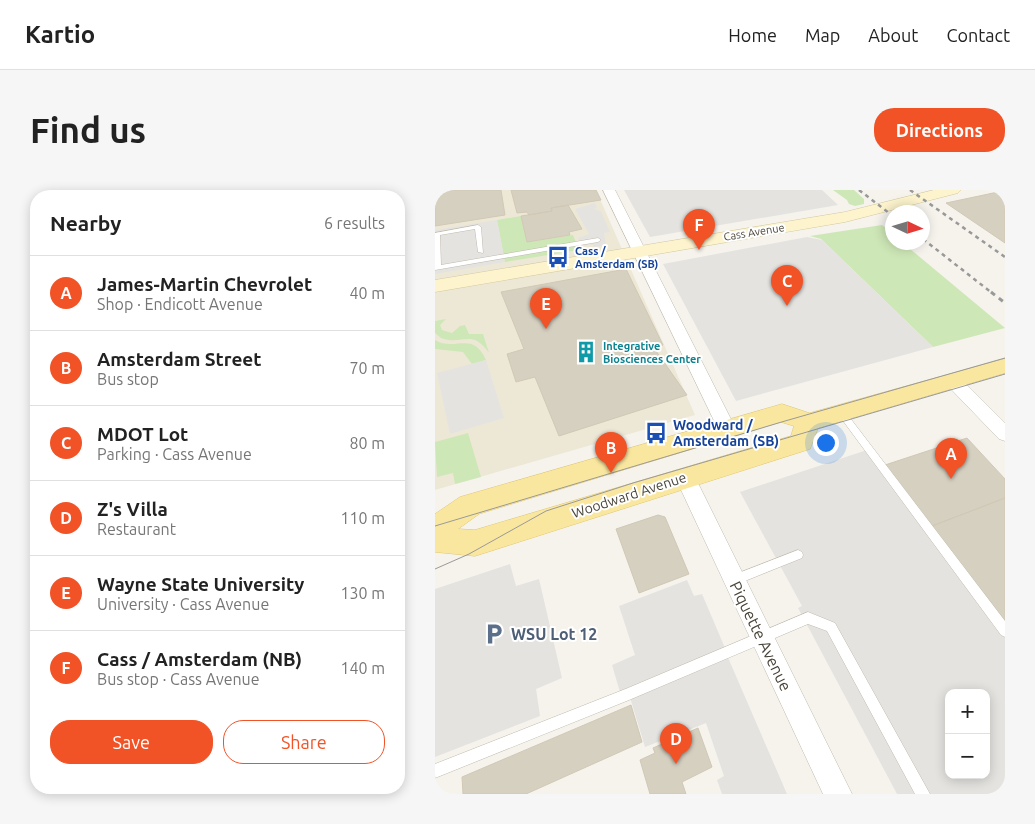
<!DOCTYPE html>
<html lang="en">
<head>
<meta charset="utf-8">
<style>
  :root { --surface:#fff; --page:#f6f6f6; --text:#222; --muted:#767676; --line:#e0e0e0; --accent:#f15326 }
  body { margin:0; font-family:Ubuntu,sans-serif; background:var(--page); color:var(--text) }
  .controls { position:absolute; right:15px; bottom:15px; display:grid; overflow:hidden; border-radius:10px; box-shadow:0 2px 12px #0003 }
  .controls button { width:45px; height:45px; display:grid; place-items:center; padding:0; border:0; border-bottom:1px solid var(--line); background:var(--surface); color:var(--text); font:25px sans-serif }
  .compass { position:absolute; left:450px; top:15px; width:45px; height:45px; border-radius:50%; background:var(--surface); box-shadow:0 2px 12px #0003; rotate:94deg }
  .you { position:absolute; left:390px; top:252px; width:18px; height:18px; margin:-12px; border:4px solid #fff; border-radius:50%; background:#1a73e8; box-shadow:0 0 0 8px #1a73e833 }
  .badge { display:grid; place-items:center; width:32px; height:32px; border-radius:50%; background:var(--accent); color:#fff; font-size:16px; font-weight:700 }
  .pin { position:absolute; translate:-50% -41px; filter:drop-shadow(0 1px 2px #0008) }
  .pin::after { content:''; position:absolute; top:26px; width:18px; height:15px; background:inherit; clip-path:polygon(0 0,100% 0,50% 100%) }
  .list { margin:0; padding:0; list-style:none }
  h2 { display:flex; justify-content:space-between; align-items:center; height:65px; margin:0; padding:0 20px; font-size:21px }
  h2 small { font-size:16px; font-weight:400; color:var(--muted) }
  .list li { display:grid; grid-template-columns:32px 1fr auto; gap:15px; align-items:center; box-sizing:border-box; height:75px; padding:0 20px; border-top:1px solid var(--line) }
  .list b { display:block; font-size:19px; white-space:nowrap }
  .list p { margin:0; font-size:16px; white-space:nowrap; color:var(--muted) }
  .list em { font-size:16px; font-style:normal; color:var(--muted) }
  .actions { display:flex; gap:10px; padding:15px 20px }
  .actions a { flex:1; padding:11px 0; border:1px solid var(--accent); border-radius:20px; text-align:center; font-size:18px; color:var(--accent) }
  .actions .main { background:var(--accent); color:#fff }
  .map { position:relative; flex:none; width:570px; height:604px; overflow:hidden; border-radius:20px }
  header { display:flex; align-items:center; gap:30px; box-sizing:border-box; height:70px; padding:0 25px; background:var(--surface); border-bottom:1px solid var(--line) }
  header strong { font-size:24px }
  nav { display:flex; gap:28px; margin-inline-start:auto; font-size:18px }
  .intro { display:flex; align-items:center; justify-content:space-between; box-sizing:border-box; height:120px; padding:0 30px }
  h1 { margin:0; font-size:35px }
  .button { padding:12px 22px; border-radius:20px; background:var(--accent); color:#fff; font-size:18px; font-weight:700 }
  main { display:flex; gap:30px; padding:0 30px }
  aside { flex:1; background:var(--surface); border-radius:20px; box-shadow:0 2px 12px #0003 }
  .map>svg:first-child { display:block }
  .education { fill:#ede8d6 }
  .green { fill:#cee7b7 }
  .parking { fill:#e4e3e0; fill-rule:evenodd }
  .building { fill:#d6d0c1; stroke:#d1c8b5 }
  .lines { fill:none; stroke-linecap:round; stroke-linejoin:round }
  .lane-casing { stroke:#c0bbae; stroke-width:1 }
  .street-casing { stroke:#c0bbae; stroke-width:1 }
  .secondary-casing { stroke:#d3c89d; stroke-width:1 }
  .primary-casing { stroke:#e0c66f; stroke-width:1 }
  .lane { fill:#fff; fill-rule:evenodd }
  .street { fill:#fff; fill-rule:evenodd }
  .secondary { fill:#fdf4ce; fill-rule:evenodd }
  .primary { fill:#fae79f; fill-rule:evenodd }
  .tram { stroke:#999; stroke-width:1 }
  .rail-far1 { stroke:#999; stroke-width:2.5; stroke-dasharray:4 4; stroke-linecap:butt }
  .rail { stroke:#999; stroke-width:3; stroke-dasharray:5 5; stroke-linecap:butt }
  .labels { text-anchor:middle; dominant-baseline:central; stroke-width:4; stroke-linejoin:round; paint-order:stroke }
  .far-street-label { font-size:11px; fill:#494439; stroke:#fff }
  .far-transit-label { font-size:11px; font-weight:bold; fill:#164399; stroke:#fff; text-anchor:start }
  .far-culture-label { font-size:11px; font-weight:bold; fill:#0d838f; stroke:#fff; text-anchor:start }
  .transit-label { font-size:14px; font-weight:bold; fill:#164399; stroke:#fff; text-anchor:start }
  .street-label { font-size:14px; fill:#494439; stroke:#fff }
  .near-service-label { font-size:16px; font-weight:bold; fill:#4e5e75; stroke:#fff; text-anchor:start }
  .near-street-label { font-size:16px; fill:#494439; stroke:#fff }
</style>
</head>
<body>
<header>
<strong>Kartio</strong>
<nav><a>Home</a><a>Map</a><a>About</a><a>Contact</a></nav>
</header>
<div class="intro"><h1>Find us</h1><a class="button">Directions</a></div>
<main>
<aside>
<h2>Nearby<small>6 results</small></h2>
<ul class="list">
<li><span class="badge">A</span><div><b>James-Martin Chevrolet</b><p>Shop · Endicott Avenue</p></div><em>40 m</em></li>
<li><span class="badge">B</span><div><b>Amsterdam Street</b><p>Bus stop</p></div><em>70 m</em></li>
<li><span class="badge">C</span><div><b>MDOT Lot</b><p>Parking · Cass Avenue</p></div><em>80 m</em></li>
<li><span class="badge">D</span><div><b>Z's Villa</b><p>Restaurant</p></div><em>110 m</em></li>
<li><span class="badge">E</span><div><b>Wayne State University</b><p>University · Cass Avenue</p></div><em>130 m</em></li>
<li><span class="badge">F</span><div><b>Cass / Amsterdam (NB)</b><p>Bus stop · Cass Avenue</p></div><em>140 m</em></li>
</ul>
<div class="actions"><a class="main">Save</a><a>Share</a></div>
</aside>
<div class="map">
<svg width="570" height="604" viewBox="0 0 570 604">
  <rect width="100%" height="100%" fill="#f5f3ec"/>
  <!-- education -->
  <path class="education" d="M0 0H161L260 225 0 300Z"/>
  <!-- green -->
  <path class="green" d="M398 0H419L429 9V14L420 16 414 14 412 10Z
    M86 26 92 52 138 45 144 60 70 72 62 30Z
    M447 35 457 43 458 52 468 53 570 138 498 157 386 49 375 46Z
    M11 129 5 135 7 140 17 143 25 136 30 135 34 144H48L54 163C37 138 27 156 6 148L0 143V131Z
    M0 150C20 162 38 140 51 170L37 174 28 162 0 159Z
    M33 243 46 287 20 294 18 283 2 287 0 252Z"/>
  <!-- parking -->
  <path class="parking" d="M189 0H387L403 15 215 47Z
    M160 13 162 17 159 19 166 21 175 42 169 43 171 55 159 57 158 54 146 56 143 48 154 44 140 19Z
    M62 30 70 72 0 84V40Z
    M372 47 387 50 498 157 301 211 228 74Z
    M51 170 69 228 15 244 2 183Z
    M432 260 570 440V604H462L363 418 367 416 305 302ZM514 503H551V585H514Z
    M75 374 81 396 104 389 127 488 101 499 105 526 0 567V399Z
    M252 390 259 406 267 404 290 458 185 502 177 475 200 465 184 416Z
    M291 463 352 604H287L282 590 289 586 271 533 210 557 194 504Z"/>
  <!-- building -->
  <path class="building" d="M0 0H66L70 25 0 36Z
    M76 0H161L166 10 116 18 117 21 94 25 92 22 82 23Z
    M563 2 570 6V53L511 13Z
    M133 15 147 39 134 42 135 45 92 52 86 26 117 21 116 18Z
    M191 79 228 155 219 158 252 205 124 246 100 187 81 192 72 164 89 159 66 102Z
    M532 248 570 289V308L497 336 450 275Z
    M570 308V431L497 336Z
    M223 325 230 327 254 384 204 403 181 339Z
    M196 515 207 552 91 604H28L27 587Z
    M263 538 277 577 247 592 251 604H215L205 570 220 563 218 558Z"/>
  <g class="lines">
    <!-- lane casing -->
    <g class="lane-casing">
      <path id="lane" d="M43 35 46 37 48 63 43 62 40 39 5 45 6 75 163 48 166 50 163 52 0 80V43Z
        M406 219 409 220 570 431V447L566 445 403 224 402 222Z
        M363 360 367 362 368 365 367 368 300 395 296 394 294 390 296 386Z
        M373 422 400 433 495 604H480L392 441 373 434 194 510 0 588V574L193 498Z"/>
    </g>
    <!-- street casing -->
    <g class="street-casing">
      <path id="street" d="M168 0H180L301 239 298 244 292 246 286 244 283 239Z
        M518 185 524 187 570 233V251L564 249 512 195 510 191 512 187Z
        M250 279 257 282 260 287 417 604H388L240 287 243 282Z"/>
    </g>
    <!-- secondary casing -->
    <g class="secondary-casing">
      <path id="secondary" d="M499 0H526L523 3 410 32 0 102V90L410 22Z"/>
    </g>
    <!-- primary casing -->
    <g class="primary-casing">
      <path id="primary" d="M570 169V183L383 238 375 259 40 366 0 362V324L25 307 347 214 374 223ZM346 232 359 236 356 246 40 340 23 339 44 324Z"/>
    </g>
    <!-- lane -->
    <use href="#lane" class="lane"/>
    <!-- street -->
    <use href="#street" class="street"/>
    <!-- secondary -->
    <use href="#secondary" class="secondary"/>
    <!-- primary -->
    <use href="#primary" class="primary"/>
    <!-- tram -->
    <path class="tram" d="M0 336 350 231 570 168
      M0 379 34 364 111 321 198 293 570 184"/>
    <!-- rail-far1 -->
    <path class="rail-far1" d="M424 0 458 26
      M475 0 570 67
      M488 49 557 103"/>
    <!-- rail -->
    <path class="rail" d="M556 102 570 113"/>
  </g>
  <!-- icons -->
  <defs>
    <g id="bus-bare" transform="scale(1.725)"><path d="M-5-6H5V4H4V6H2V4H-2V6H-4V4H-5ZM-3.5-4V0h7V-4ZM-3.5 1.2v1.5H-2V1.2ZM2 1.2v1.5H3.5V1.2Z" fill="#1a4fb4" stroke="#fff" stroke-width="2.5" paint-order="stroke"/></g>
    <g id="building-bare" transform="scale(1.725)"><path d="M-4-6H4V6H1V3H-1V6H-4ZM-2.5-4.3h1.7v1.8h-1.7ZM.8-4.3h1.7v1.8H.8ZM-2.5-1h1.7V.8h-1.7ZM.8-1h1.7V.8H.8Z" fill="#0f9aa8" stroke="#fff" stroke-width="2.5" paint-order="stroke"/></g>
    <g id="parking-bare" transform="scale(1.725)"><path d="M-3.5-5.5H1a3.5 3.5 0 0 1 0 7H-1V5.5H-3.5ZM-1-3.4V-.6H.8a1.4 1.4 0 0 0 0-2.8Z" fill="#5c6f8a" stroke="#fff" stroke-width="2.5" paint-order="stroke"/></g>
  </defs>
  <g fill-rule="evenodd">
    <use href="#bus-bare" x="123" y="67"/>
    <use href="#building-bare" x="151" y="162"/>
    <use href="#bus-bare" x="221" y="243"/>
    <use href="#parking-bare" x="59" y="444"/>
  </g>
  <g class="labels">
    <!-- far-street labels -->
    <g class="far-street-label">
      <text transform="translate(319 42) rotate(-9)">Cass Avenue</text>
    </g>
    <!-- far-transit labels -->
    <g class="far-transit-label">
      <text x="140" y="61">Cass /<tspan x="140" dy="13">Amsterdam (SB)</tspan></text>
    </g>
    <!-- far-culture labels -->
    <g class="far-culture-label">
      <text x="168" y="156">Integrative<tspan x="168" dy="13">Biosciences Center</tspan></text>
    </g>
    <!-- transit labels -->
    <g class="transit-label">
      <text x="238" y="235">Woodward /<tspan x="238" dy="16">Amsterdam (SB)</tspan></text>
    </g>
    <!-- street labels -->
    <g class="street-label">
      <text transform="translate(194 305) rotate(-18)">Woodward Avenue</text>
    </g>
    <!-- near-service labels -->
    <g class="near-service-label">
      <text x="76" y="444">WSU Lot 12</text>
    </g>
    <!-- near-street labels -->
    <g class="near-street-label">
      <text transform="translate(326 446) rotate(64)">Piquette Avenue</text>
    </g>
  </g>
</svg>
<div class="controls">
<button>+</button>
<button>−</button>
</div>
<svg class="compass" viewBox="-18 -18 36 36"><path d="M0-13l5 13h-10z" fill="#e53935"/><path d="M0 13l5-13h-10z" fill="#767676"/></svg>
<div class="you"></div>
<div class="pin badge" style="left:516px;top:289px">A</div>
<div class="pin badge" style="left:176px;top:283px">B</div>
<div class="pin badge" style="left:352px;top:116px">C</div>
<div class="pin badge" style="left:241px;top:574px">D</div>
<div class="pin badge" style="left:111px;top:139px">E</div>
<div class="pin badge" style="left:264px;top:60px">F</div>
</div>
</main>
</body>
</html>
